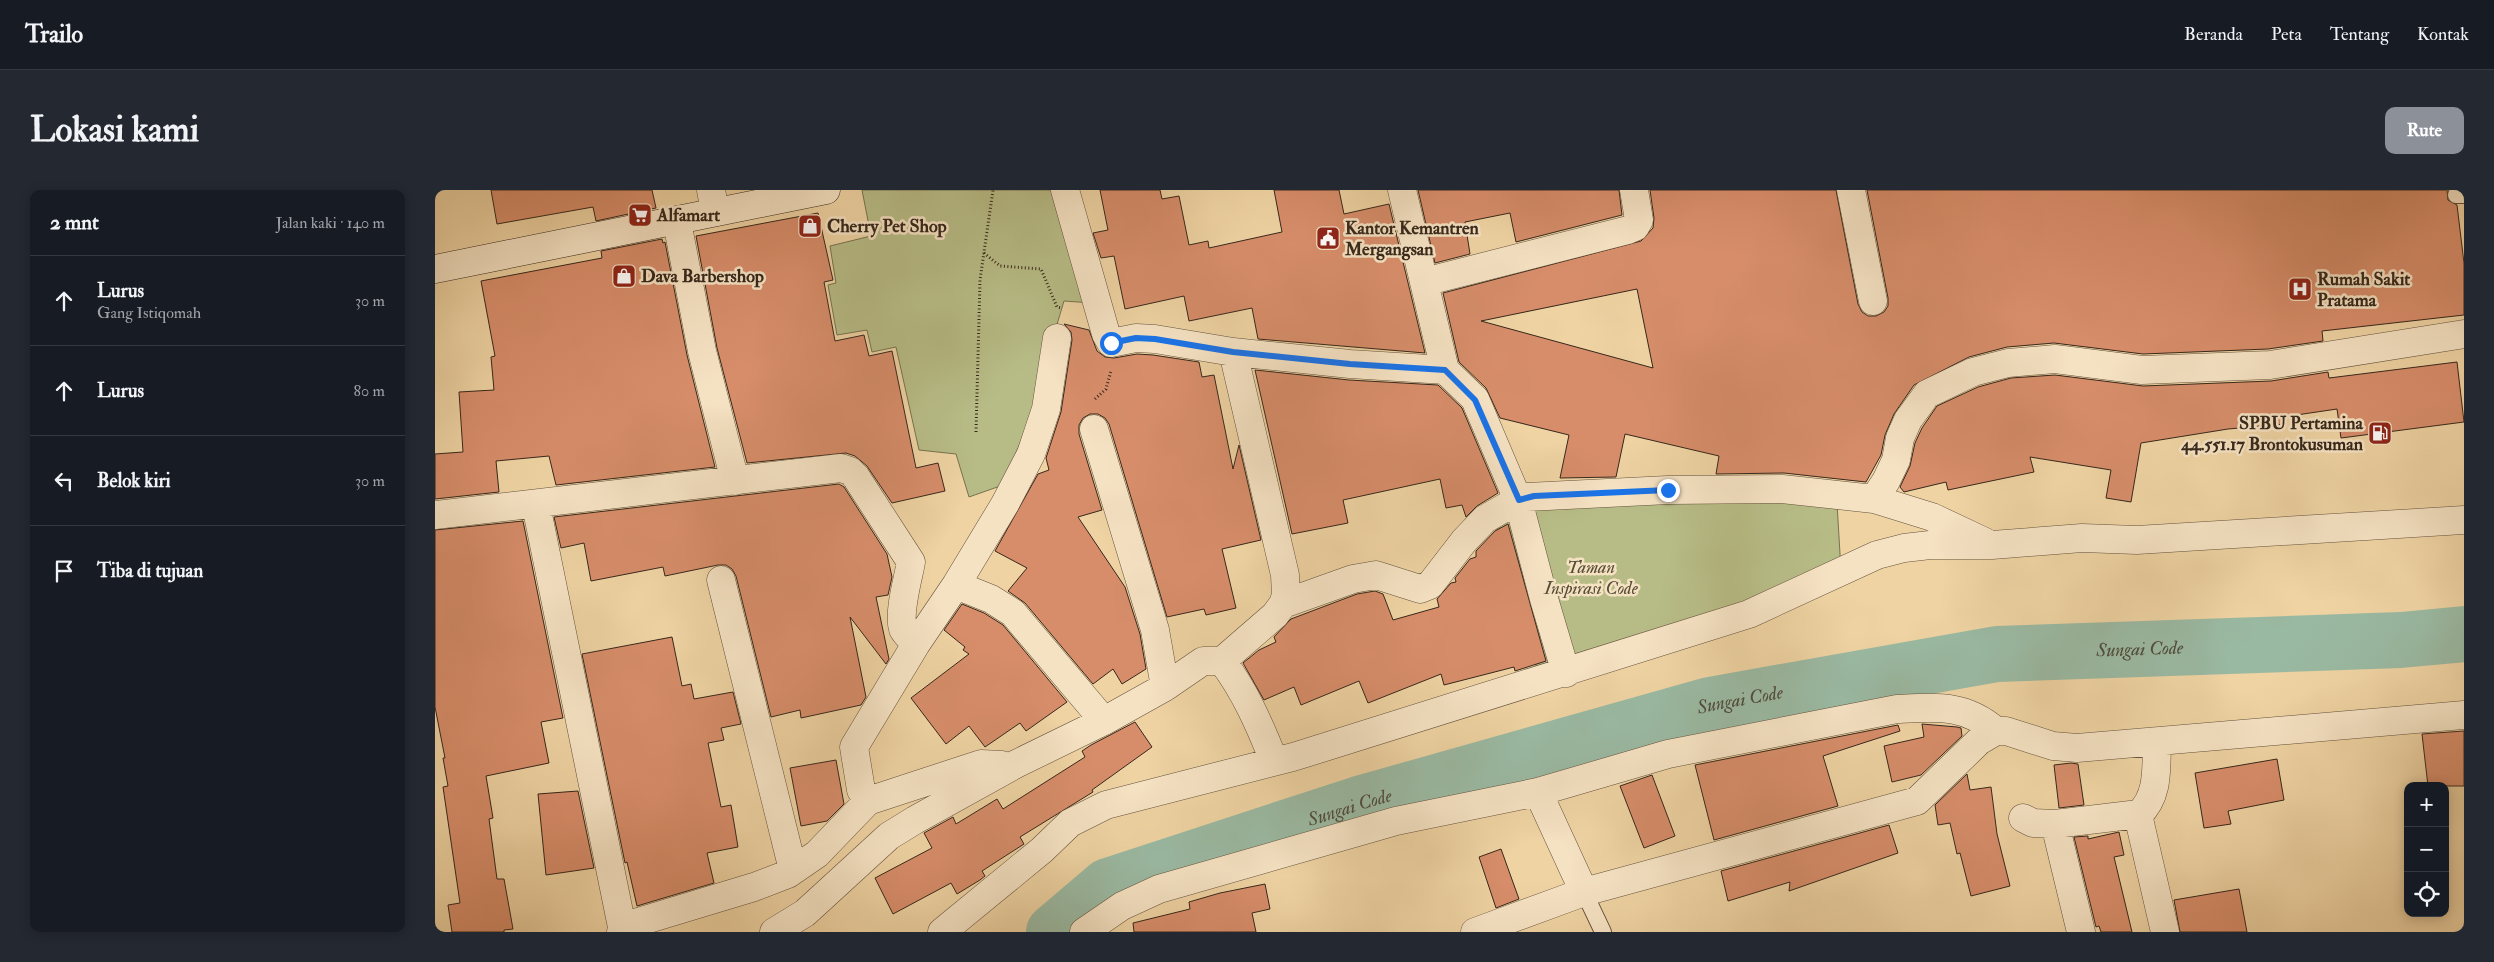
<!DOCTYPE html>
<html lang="id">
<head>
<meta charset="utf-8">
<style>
  :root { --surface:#171b24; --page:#242831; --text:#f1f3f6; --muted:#9ea1a6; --line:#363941; --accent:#8c9099 }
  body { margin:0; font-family:"IM FELL Double Pica",serif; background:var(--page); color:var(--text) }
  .controls { position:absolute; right:15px; bottom:15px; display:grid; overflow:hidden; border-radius:10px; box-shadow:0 2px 12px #0003 }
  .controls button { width:45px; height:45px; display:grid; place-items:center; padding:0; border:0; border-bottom:1px solid var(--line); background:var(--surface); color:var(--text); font:25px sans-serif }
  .stop { position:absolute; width:15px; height:15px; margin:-11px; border:4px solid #1a73e8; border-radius:50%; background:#fff }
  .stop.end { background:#1a73e8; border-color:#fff; box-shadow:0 1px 5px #0008 }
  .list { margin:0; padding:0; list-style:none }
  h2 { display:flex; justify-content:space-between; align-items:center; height:65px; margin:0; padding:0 20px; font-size:21px }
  h2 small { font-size:16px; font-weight:400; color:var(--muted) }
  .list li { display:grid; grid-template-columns:32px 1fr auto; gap:15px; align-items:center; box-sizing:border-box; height:90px; padding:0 20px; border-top:1px solid var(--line) }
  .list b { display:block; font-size:19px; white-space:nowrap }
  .list p { margin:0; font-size:16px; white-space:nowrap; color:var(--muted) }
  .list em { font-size:16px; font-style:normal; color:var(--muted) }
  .icon { flex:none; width:28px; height:28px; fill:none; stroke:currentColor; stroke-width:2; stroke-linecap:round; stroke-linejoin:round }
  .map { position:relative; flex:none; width:2029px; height:742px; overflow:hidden; border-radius:10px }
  header { display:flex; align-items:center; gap:30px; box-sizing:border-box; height:70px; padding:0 25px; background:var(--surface); border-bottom:1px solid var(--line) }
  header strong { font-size:24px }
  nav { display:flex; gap:28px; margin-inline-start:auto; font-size:18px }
  .intro { display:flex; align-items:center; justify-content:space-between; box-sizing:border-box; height:120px; padding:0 30px }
  h1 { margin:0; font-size:35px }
  .button { padding:12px 22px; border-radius:10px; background:var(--accent); color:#fff; font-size:18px; font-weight:700 }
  main { display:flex; gap:30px; padding:0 30px }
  aside { flex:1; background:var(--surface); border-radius:10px; box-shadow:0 2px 12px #0003 }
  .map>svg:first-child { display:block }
  .green { fill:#b7bc86; stroke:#767250 }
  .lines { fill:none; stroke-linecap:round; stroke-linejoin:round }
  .river { stroke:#9ab9a2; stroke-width:56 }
  .building { fill:#d78d6a; stroke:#36271b; fill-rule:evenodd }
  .lane-casing { stroke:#64523d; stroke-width:18 }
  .street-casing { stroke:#64523d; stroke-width:29 }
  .secondary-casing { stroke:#36271b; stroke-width:29 }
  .path { stroke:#36271b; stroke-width:3; stroke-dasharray:1 2.5; stroke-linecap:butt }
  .lane { stroke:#f5e2c3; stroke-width:16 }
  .street { stroke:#f5e2c3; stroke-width:28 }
  .secondary { stroke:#f5e2c3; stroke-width:28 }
  .route { stroke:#1a73e8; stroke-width:6 }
  .labels { text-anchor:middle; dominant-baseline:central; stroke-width:5; stroke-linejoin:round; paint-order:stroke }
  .poi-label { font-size:18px; font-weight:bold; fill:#36271b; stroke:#f5e2c3; text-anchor:start }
  .park-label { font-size:18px; font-style:italic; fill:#564c36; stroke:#f5e2c3 }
  .water-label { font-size:19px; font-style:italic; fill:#4f4c3d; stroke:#f5e2c3 }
</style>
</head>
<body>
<header>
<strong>Trailo</strong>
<nav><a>Beranda</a><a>Peta</a><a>Tentang</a><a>Kontak</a></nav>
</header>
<div class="intro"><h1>Lokasi kami</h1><a class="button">Rute</a></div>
<main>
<aside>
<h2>2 mnt<small>Jalan kaki · 140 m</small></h2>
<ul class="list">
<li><svg class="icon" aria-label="ahead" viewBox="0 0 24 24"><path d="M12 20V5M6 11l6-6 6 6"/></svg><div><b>Lurus</b><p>Gang Istiqomah</p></div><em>30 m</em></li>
<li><svg class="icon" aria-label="ahead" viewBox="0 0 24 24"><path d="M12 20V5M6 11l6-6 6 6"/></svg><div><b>Lurus</b></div><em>80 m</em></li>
<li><svg class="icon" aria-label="left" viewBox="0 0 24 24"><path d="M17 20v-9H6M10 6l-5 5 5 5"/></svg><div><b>Belok kiri</b></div><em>30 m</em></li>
<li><svg class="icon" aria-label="arrive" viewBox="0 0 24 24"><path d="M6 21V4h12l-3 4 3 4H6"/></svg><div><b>Tiba di tujuan</b></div></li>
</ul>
</aside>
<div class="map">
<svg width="2029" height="742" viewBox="0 0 2029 742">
  <rect width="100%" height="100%" fill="#efd3a3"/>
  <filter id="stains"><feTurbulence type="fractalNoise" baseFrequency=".004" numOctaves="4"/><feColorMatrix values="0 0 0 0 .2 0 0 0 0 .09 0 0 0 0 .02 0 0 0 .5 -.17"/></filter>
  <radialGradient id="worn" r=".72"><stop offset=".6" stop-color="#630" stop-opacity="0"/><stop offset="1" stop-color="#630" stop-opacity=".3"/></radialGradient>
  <!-- green -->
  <path class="green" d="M427 0H623L658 113 629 111 620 141 610 140 600 216 568 295 534 307 521 264 484 260 461 157 437 162 432 140 402 145 393 95 401 93 395 56 436 46Z
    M1233 300 1402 313 1406 381 1104 485 1059 343 1084 314Z"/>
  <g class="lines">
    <!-- river -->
    <path class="river" id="s1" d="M619 742 673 696 924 614 1275 515 1562 464 1966 450 2029 444"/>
  </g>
  <!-- building -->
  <path class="building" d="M56 0H217L221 18 161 31 158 17 62 34Z
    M665 0H725L727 9 744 6 754 55 773 51 774 58 847 42 839 0H904L909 24 954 14 990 163 823 149 817 118 754 131 749 106 690 119 679 66 666 68 658 43 673 40Z
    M983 0H1184L1187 25 1081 52 1075 23 1030 32 1035 64 1000 73Z
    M1215 0H1401L1423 114 1427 122 1433 126H1441L1449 122 1453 116V108L1432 0H2012L2013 10 2022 15 2029 73V125L1887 141 1888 151 1833 159 1708 164 1619 153 1572 157 1534 167 1479 195 1459 224 1450 245 1446 265 1431 292 1349 283 1281 284 1284 266 1190 244 1181 287 1125 288 1134 245 1065 228 1051 198 1024 172 1008 103 1206 51 1218 38 1219 28ZM1202 99 1218 178 1046 131Z
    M383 23 398 90 389 92 400 151 429 145 434 166 457 161 481 278 503 273 510 301 457 313 432 276 420 266 411 263 312 273 282 158 261 46Z
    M227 49 228 53 230 52 252 165 280 277 121 295 114 266 61 271 64 302 0 309V264L28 262 24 202 59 200 56 167 60 166 46 91 167 68 166 61Z
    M629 134 654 140 662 161 670 167 679 168 702 164 718 165 764 172 767 187 779 185 798 279 804 255 826 350 787 359 801 418 771 425 769 419 732 427 674 234 670 228 663 224H655L648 228 644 235V244L667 320 643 327 690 397 705 444 711 479 687 494 678 479 658 494 590 413 573 401 592 378 560 361 603 284 614 280 611 268 626 222 637 150 636 142Z
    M2022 172 2029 232 1906 248 1902 219 1848 227 1849 234 1793 239 1706 253 1696 312 1671 308 1676 280 1595 267 1599 282 1513 300 1511 292 1469 302 1465 297 1475 276 1480 253 1487 238 1502 216 1543 197 1576 188 1620 185 1708 196 1836 191 1893 182 1894 188Z
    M820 180 914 190 1003 195 1027 218 1063 303 1042 316 1031 327 1027 315 1011 318 1005 289 908 310 913 333 857 344Z
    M404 294 409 297 452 364 457 387 453 405 441 407 454 469 451 474 415 427 431 507 426 515 366 528 365 520 336 527 301 386 297 379 291 375H283L230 386 228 377 156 391 149 353 126 358 119 327Z
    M88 331 128 528 106 532 114 573 51 586 58 628 54 629 62 689H69L78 739 69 740V742H17L13 715 25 713 8 597 13 596 8 568H10L0 517V340Z
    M1073 334 1111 471 1080 481 1079 477 1009 495 1006 484 933 513 924 491 866 515 859 497 829 510 808 473 824 460 841 452 839 447 856 429 922 404 940 401 948 404 958 430 1004 417 1002 409 1016 393 1021 392 1020 388 1035 369 1041 367V361L1060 341Z
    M527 414 549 423 568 435 632 512 591 541 585 533 550 557 534 536 511 554 476 508 534 464 528 460 530 457 509 440Z
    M237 447 247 496 256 494 259 509 298 502 306 534 286 538 289 550 273 553 286 617 296 615 303 657 272 663 279 693 202 716 192 672 190 673 147 464Z
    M700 532 717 557 657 600 658 602 585 647 589 654 547 681 550 686 545 690 522 704 516 693 458 724 440 688 497 658 489 643 518 627 521 634 562 609 568 619 650 567 647 561 656 555Z
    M1487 534 1522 537 1526 538 1527 546 1486 585 1457 592 1449 556 1489 547Z
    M1463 535 1465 541 1388 566 1403 616 1279 650 1260 575Z
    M2029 541V596H1993L1987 544Z
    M1842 569 1849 610 1793 621 1796 634 1769 638 1760 583Z
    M401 570 409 614 392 631 366 636 355 578Z
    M1636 573 1643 574 1649 615 1624 618 1619 575Z
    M1532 584 1535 600 1556 597 1562 644 1575 696 1536 706 1525 663 1522 664 1515 633 1503 635 1500 615Z
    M1217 585 1240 646 1209 658 1185 596Z
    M143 601 159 678 111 685 103 604Z
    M1454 635 1463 663 1354 701 1355 692 1293 711 1286 681Z
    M1684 642 1689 665 1679 667 1697 742H1666L1664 736 1661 737 1639 647 1653 646V649Z
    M1066 659 1084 709 1061 718 1044 667Z
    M830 694 835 719 817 723 821 742H699L698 733 755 719 754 712 785 703Z
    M1804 699 1812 742H1745L1739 710Z"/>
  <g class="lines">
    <!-- lane casing -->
    <g class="lane-casing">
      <path id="lane" d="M2021 5H2029
        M1149 702 1168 742"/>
    </g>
    <!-- street casing -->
    <g class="street-casing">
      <path id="street" d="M276 0 280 22
        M630 0 671 144 676 153 701 148 720 149 798 162 915 174 1010 180
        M1416 0 1438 111
        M242 32 267 161 300 291
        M989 92 1193 40 1200 37 1204 30 1199 0
        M659 239 720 440 730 497
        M1439 309 1451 291 1461 270 1465 248 1473 230 1492 204 1538 182 1573 173 1620 169 1707 180 1835 175 2029 144
        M101 315 187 737 186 742
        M0 325 406 278 415 281 421 287 476 372C473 389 463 423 468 439 471 445 477 449 481 454
        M286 390 358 680
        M521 395 556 409 578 423 669 531
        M848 414 918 389 941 385 985 399 995 395 1029 351 1050 329 1083 310 1040 209 1010 180 967 0
        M787 471 840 425 848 414 851 405 850 385 798 162
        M1131 483 1109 409 1083 310 1092 307 1233 300 1347 299 1439 309 1497 327 1550 352
        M1722 553C1721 578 1724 606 1704 624V629L1730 742
        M1103 602 1233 564 1462 519C1502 517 1530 514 1561 541
        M433 611 426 600 419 557 481 454 521 395 570 314 596 264 611 219 622 148
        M1588 628 1598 633 1620 634
        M187 737 319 697 353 684 382 664 433 611 546 574 567 575
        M339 742 370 723 454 646 480 630 581 574 669 531 730 497 768 471H787C810 501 825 536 839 571
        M507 742 607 660 635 633 671 615 858 567 1314 424 1442 365 1469 358 1495 355H1557L1647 348 1702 350 2029 330
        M649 742 687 716 724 699 961 631 1103 602 1149 702
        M1040 742 1149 702 1482 611 1544 551 1561 541H1571L1618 556 1642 558 2029 525
        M1646 742 1620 634 1704 624"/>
    </g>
    <!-- secondary casing -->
    <g class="secondary-casing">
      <path id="secondary" d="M0 79 391 0"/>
    </g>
    <!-- path -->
    <path class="path" d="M549 63 565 76 606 79 622 117 626 118
      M660 209 671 199 676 181
      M541 242 545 90 558 0"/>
    <!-- lane -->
    <use href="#lane" class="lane"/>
    <!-- street -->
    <use href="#street" class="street"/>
    <!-- secondary -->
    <use href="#secondary" class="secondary"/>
  </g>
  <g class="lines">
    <!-- route -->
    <path class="route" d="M676 153 701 148 720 149 798 162 915 174 1010 180 1040 210 1084 310 1099 306 1233 300"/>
  </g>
  <!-- icons -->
  <defs>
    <g id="supermarket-square" transform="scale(1.25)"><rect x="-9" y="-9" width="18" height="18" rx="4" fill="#8f2418" stroke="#f5e2c3"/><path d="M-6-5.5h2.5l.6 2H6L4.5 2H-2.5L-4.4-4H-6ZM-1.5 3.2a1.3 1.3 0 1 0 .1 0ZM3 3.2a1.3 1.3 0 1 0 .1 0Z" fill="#fff"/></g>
    <g id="shop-square" transform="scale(1.25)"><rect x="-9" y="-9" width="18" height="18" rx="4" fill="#8f2418" stroke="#f5e2c3"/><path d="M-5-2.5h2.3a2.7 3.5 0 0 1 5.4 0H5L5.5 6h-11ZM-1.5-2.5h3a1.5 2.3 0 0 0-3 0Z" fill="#fff"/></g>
    <g id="civic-square" transform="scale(1.25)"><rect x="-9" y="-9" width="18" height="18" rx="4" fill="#8f2418" stroke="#f5e2c3"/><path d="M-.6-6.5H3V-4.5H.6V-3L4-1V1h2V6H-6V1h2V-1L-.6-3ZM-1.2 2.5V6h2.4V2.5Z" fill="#fff"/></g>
    <g id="hospital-square" transform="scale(1.25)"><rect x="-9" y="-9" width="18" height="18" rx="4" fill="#8f2418" stroke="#f5e2c3"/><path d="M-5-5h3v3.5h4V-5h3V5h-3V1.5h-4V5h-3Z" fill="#fff"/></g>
    <g id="fuel-square" transform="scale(1.25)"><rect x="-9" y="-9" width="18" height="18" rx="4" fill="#8f2418" stroke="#f5e2c3"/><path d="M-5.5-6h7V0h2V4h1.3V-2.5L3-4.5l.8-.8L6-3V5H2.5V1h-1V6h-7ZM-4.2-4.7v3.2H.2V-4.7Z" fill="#fff"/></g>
  </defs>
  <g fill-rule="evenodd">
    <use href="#supermarket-square" x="205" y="25"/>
    <use href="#shop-square" x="375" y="36"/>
    <use href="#civic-square" x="893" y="48"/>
    <use href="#shop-square" x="189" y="86"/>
    <use href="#hospital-square" x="1865" y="99"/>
    <use href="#fuel-square" x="1945" y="243"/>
  </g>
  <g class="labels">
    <!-- poi labels -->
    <g class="poi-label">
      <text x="222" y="25">Alfamart</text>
      <text x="392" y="36">Cherry Pet Shop</text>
      <text x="910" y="38">Kantor Kemantren<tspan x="910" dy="21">Mergangsan</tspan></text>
      <text x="206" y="86">Dava Barbershop</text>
      <text x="1882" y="89">Rumah Sakit<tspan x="1882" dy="21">Pratama</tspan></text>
      <text x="1928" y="233" text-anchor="end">SPBU Pertamina<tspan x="1928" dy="21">44.551.17 Brontokusuman</tspan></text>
    </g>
    <!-- park labels -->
    <g class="park-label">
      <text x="1156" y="377">Taman<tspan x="1156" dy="21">Inspirasi Code</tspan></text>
    </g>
    <!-- water labels -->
    <g class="water-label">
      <text stroke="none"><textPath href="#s1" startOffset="1134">Sungai Code</textPath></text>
      <text stroke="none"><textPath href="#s1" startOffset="730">Sungai Code</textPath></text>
      <text stroke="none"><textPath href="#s1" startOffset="325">Sungai Code</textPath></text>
    </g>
  </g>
  <rect width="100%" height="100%" filter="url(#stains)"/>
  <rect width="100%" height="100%" fill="url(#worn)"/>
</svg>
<div class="controls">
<button>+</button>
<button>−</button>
<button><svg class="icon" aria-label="locate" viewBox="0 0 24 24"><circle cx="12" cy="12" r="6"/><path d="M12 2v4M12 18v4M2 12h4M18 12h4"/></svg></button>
</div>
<div class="stop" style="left:676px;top:153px"></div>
<div class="stop end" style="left:1233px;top:300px"></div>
</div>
</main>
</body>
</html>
